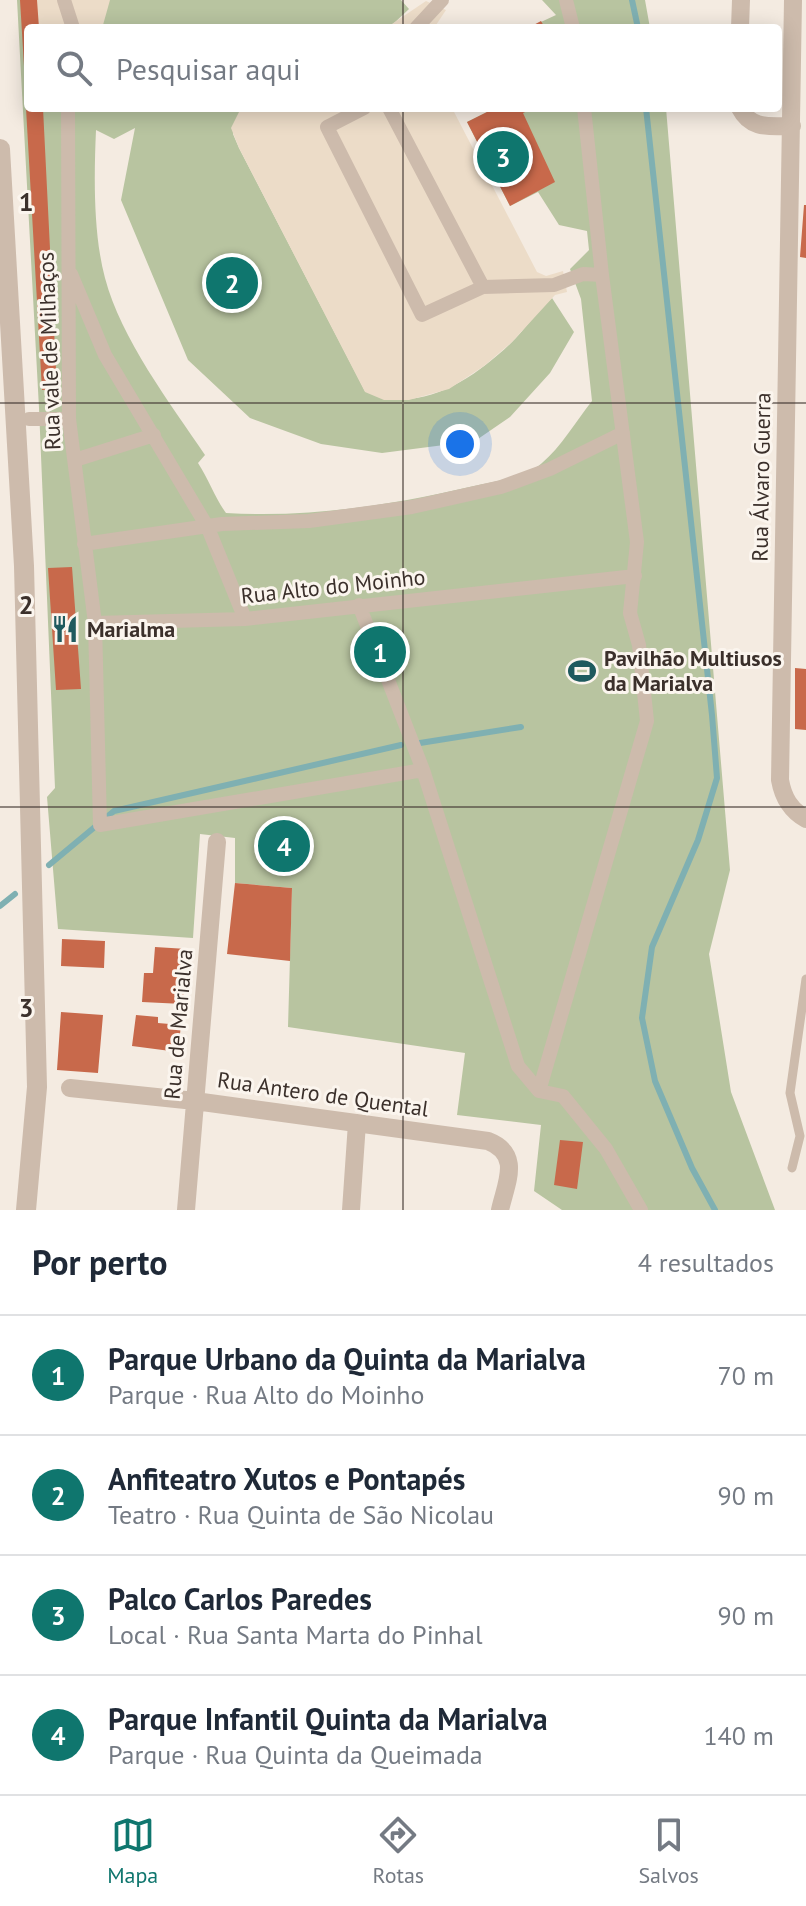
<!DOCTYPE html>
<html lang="pt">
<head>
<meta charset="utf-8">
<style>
  :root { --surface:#fff; --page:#f6f6f7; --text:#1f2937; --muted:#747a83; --line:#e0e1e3; --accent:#0f766e }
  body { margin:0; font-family:"PT Sans",sans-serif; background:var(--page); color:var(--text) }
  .you { position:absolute; left:460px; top:444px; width:28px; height:28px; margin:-20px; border:6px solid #fff; border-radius:50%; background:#1a73e8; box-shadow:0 0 0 12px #1a73e833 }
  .badge { display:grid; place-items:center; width:52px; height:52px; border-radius:50%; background:var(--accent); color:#fff; font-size:26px; font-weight:700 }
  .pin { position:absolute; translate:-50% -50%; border:4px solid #fff; box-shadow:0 2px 8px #0006 }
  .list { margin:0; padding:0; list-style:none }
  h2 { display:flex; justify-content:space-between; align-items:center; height:104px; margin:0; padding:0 32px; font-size:34px }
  h2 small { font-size:26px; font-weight:400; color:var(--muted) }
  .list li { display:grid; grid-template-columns:52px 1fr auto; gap:24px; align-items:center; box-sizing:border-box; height:120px; padding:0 32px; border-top:2px solid var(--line) }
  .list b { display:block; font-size:30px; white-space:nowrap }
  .list p { margin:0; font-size:26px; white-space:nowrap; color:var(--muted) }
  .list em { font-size:26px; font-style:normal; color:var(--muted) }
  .icon { flex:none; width:44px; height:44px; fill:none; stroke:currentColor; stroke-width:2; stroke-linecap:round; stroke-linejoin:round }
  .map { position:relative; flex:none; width:806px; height:1210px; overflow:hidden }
  .search { position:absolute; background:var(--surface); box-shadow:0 4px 20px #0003; left:24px; right:24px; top:24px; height:88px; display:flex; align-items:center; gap:20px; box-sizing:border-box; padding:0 28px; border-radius:8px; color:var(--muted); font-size:30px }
  .sheet { height:584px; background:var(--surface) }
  nav { display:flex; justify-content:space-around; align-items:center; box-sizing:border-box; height:112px; border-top:2px solid var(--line); background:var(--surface); font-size:22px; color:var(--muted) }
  nav a { display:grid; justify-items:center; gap:4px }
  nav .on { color:var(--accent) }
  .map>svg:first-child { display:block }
  .green { fill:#b8c4a0 }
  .plaza { fill:#ecdcc8 }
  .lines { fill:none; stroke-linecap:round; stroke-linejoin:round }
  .stream { stroke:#7fb0b2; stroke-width:6 }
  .building { fill:#c8694b }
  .service { stroke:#cdbbac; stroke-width:9 }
  .pedestrian { stroke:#cdbbac; stroke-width:14 }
  .minor { stroke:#cdbbac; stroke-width:18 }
  .tertiary { stroke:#cdbbac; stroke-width:20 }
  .grid { fill:none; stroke:#3b302b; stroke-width:2; stroke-opacity:0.55 }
  .labels { text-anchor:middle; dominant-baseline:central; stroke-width:6; stroke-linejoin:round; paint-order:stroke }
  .street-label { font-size:22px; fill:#3b302b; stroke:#fbf5ee }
  .poi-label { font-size:22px; font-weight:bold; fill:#3b302b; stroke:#fbf5ee; text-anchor:start }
  .grid-label { font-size:26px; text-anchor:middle; font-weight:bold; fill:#3b302b; stroke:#fbf5ee; stroke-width:6; stroke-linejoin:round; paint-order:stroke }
</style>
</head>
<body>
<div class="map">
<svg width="806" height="1210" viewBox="0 0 806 1210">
  <rect width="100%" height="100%" fill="#f4ebe1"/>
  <!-- green -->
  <path class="green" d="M17 0H401L409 9 392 25 383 28H28V108H241L233 134 239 148 365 391C418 416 472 380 510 344 525 330 536 311 552 298L574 332 550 373 510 417 475 441 382 453 321 444 250 418 188 360 121 200 135 128 114 139 96 130C94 176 93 233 105 278 121 339 170 403 205 455L198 463C209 480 215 498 226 513 310 518 392 505 474 486 493 482 528 476 542 463 561 447 576 421 592 401L581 299 570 269 589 250 587 231 559 225 538 192 510 206 467 122 495 108H666L730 870 709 954 731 1092 775 1210H562L534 1191 541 1125 457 1115 465 1053 288 1027 292 888 235 883V838L200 834 193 938 58 929 47 797 55 788 39 408Z
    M542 0H645L650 28H528L556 15Z"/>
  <!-- plaza -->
  <path class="plaza" d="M22 0H110L103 25 65 28H28Z
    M426 1 446 10 434 28H386Z
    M241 108H452L537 272 546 276 563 271 567 292 555 295 512 342 484 366 449 389 409 400H384L365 392 239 148 231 128Z"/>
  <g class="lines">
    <!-- stream -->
    <path class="stream" d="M632 0 638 28
      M646 108 712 715 717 778 698 840 652 947 642 1018 655 1081 692 1168 715 1210
      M420 743 521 727
      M49 865 114 811 401 745
      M0 906 15 894"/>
  </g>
  <!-- building -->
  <path class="building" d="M20 0H37L39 28H28V99H26Z
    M541 21 545 28H528Z
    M26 108H43L57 389 42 390Z
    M495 108H534L523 113 555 182 510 206 467 122Z
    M804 205H806V258L800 257Z
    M72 567 81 689 56 690 48 568Z
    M795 668 806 669V730L795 729Z
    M235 883 292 888 290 961 227 954Z
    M62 939 105 941 104 968 61 966Z
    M155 947 187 949 183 1004 142 1002 144 973H153Z
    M61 1012 103 1015 98 1073 57 1070Z
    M136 1015 158 1017V1023L181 1025 178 1052 132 1046Z
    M560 1140 583 1142 577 1189 554 1185Z"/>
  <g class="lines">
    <!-- service -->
    <path class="service" d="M792 1168 800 1136 790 1093 806 979"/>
    <!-- pedestrian -->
    <path class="pedestrian" d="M64 0 73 28
      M566 0 573 28
      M416 28 442 0
      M68 108 69 419 95 623 100 825 423 770 359 605
      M364 108 327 127 422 315 483 287 554 285 583 274 602 275
      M389 108 483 287
      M71 274 105 355 208 528 245 619
      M29 419H69
      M75 460 154 435
      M84 544 222 524 309 521 412 507 501 487 550 469 623 433
      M95 623 245 619 635 576
      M423 770 518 1066 539 1091
      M539 1091 647 721 639 645 630 613 637 542 602 275 584 108
      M539 1091 563 1096 606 1149 641 1210"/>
    <!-- minor -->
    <path class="minor" d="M793 0 780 780C783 797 790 810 806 819
      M740 28 741 0
      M740 108C751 130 770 126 792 126
      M70 1088 195 1101 488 1141C522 1154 506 1183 500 1210
      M186 1210 217 842
      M351 1210 357 1123"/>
    <!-- tertiary -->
    <path class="tertiary" d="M0 149 24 566 37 1087 26 1210"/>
  </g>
  <!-- grid -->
  <path class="grid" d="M403 0V28M403 108V1210M0 403H806M0 807H806"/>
  <!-- icons -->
  <defs>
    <g id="restaurant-bare" transform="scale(2.16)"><path d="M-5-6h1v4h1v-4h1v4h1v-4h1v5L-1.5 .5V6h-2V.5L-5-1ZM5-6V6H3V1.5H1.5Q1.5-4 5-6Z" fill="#1f5a5e" stroke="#fbf5ee" stroke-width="2.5" paint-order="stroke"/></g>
    <g id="stadium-bare" transform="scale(2.16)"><path d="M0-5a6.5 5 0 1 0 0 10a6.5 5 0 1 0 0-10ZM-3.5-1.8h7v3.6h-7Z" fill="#1f5a5e" stroke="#fbf5ee" stroke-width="2.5" paint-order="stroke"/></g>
  </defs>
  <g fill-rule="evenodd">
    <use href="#restaurant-bare" x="65" y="629"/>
    <use href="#stadium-bare" x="582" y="671"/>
  </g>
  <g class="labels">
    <!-- street labels -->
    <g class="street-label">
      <text transform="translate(49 351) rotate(-92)">Rua vale de Milhaços</text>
      <text transform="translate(761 477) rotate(-89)">Rua Álvaro Guerra</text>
      <text transform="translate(333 586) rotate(-6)">Rua Alto do Moinho</text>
      <text transform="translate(178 1024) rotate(-85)">Rua de Marialva</text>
      <text transform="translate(323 1094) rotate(8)">Rua Antero de Quental</text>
    </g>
    <!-- poi labels -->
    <g class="poi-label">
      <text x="87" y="629">Marialma</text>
      <text x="604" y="658">Pavilhão Multiusos<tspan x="604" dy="25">da Marialva</tspan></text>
    </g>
  </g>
  <g class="grid-label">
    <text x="26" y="211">1</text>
    <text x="26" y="614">2</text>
    <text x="26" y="1017">3</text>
  </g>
</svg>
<div class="you"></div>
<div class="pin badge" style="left:380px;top:652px">1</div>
<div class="pin badge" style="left:232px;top:283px">2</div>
<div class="pin badge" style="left:503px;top:157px">3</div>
<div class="pin badge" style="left:284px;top:846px">4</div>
<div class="search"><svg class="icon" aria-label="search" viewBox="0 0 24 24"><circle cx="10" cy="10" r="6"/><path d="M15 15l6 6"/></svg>Pesquisar aqui</div>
</div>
<section class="sheet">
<h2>Por perto<small>4 resultados</small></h2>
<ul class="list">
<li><span class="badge">1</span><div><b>Parque Urbano da Quinta da Marialva</b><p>Parque · Rua Alto do Moinho</p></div><em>70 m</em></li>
<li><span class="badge">2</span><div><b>Anfiteatro Xutos e Pontapés</b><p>Teatro · Rua Quinta de São Nicolau</p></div><em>90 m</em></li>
<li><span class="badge">3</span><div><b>Palco Carlos Paredes</b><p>Local · Rua Santa Marta do Pinhal</p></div><em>90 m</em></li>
<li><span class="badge">4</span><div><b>Parque Infantil Quinta da Marialva</b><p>Parque · Rua Quinta da Queimada</p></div><em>140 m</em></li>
</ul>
</section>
<nav>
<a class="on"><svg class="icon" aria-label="map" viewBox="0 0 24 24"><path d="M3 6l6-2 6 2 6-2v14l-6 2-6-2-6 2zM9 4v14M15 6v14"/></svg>Mapa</a>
<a><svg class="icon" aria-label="directions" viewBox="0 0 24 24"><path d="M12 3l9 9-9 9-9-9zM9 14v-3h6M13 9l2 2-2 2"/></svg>Rotas</a>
<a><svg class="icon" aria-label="saved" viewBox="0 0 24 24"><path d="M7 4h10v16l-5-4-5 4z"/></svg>Salvos</a>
</nav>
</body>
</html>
